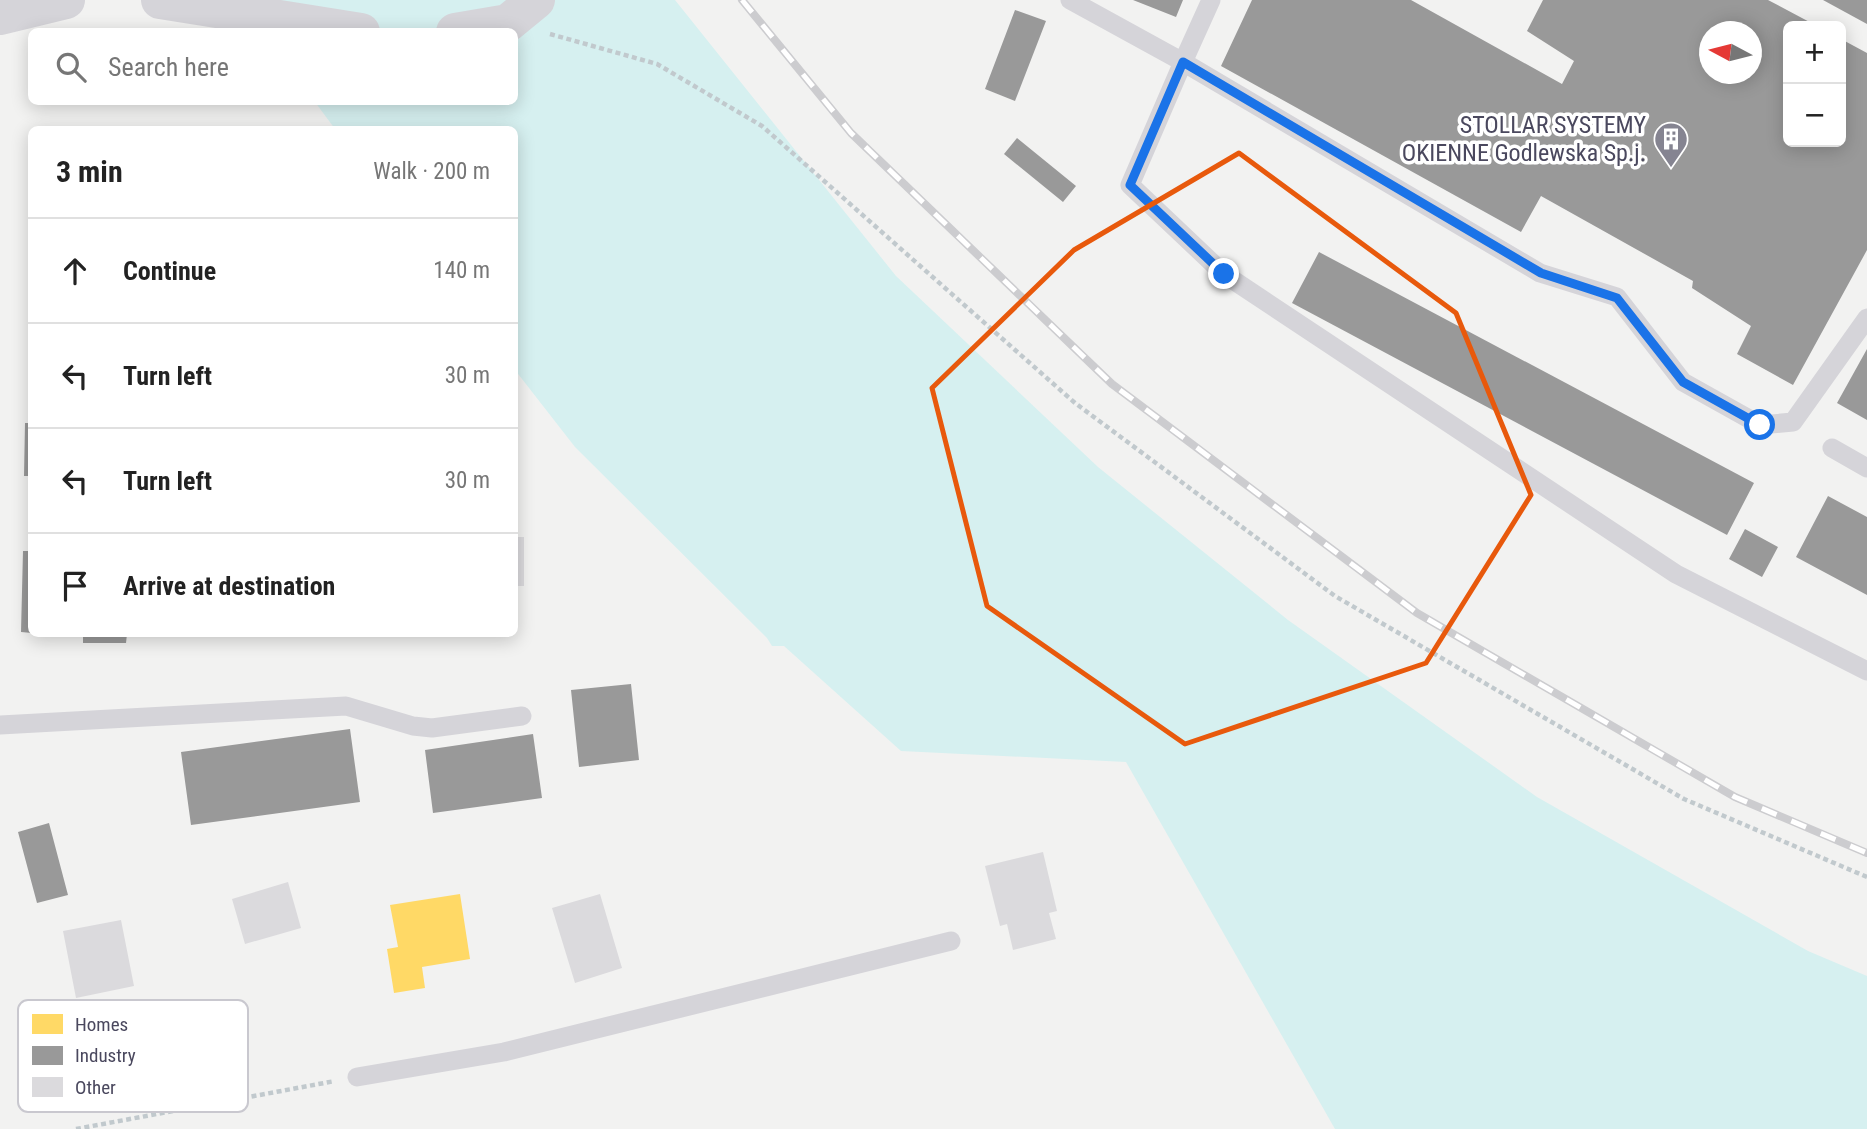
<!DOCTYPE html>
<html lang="en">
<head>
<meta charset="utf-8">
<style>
  :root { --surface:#fff; --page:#f2f2f2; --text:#222; --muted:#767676; --line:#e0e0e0 }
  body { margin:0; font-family:"Roboto Condensed",sans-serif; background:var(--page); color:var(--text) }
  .controls { position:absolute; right:21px; top:21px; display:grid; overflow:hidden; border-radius:10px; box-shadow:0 4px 18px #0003 }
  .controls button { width:63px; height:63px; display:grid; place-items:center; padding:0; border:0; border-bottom:2px solid var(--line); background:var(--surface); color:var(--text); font:35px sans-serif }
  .compass { position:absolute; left:1699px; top:21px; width:63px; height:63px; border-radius:50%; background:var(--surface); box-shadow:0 4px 18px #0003; rotate:277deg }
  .stop { position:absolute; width:21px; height:21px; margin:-16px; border:5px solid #1a73e8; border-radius:50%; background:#fff }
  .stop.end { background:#1a73e8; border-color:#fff; box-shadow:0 2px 7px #0008 }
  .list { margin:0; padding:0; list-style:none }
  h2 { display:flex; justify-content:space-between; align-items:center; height:91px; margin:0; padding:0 28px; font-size:30px }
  h2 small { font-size:23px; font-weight:400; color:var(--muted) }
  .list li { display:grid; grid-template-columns:46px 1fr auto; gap:21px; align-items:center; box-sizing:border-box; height:105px; padding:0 28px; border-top:2px solid var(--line) }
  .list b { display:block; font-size:26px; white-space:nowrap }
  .list em { font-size:23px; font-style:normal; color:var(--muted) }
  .icon { flex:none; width:38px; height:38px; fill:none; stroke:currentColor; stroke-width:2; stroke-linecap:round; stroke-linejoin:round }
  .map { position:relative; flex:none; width:1867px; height:1129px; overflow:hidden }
  .search { position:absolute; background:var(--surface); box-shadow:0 4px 18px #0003; left:28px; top:28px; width:490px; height:77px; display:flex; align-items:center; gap:18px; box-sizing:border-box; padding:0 24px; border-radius:10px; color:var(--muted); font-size:26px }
  .panel { position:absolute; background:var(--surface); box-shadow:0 4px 18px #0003; left:28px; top:126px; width:490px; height:511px; border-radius:10px }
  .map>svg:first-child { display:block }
  .green { fill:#d6f0f0 }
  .homes { fill:#ffd966 }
  .industry { fill:#999; fill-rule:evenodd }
  .building { fill:#dbdadd }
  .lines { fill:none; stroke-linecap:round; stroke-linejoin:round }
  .path { stroke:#c1c9cd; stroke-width:4.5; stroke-dasharray:5 3.5; stroke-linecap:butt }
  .lane { stroke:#d5d4d9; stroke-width:19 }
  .street { stroke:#d5d4d9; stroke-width:38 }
  .rail-casing { stroke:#cccccf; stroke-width:8 }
  .rail { stroke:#fff; stroke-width:5; stroke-dasharray:16; stroke-linecap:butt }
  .route { stroke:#1a73e8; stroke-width:9 }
  .marked { fill:none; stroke:#e8590c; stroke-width:5; stroke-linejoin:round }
  .labels { text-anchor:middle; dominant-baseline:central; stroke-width:7; stroke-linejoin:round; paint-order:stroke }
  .poi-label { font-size:24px; fill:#4a485e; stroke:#fff; text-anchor:end }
  .key { fill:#fff; stroke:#c9c8cf; stroke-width:2 }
  .key-label { font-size:19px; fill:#4a485e }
</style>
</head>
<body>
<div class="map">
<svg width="1867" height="1129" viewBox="0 0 1867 1129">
  <rect width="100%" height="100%" fill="#f2f2f1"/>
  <!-- green -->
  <path class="green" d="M257 0H675L896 276 1098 467 1288 620 1537 797 1808 951 1867 976V1129H1335L1126 762 901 751 784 646H772L767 638 575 447 515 370 514 130 335 129 315 102H514V32L270 31Z"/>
  <!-- homes -->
  <path class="homes" d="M460 894 470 959 422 967 425 988 394 993 387 949 398 947 390 905Z"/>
  <!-- industry -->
  <path class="industry" d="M1133 0H1183L1176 17Z
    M1252 0H1411L1562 84 1574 61 1527 31 1543 0H1768L1817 26H1788V142H1841V39L1867 53V250L1793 385 1737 354 1751 326 1692 288 1693 281 1541 196 1521 232 1221 66ZM1710 32H1752V74H1710Z
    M1823 0H1867V24Z
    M1015 10 1046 21 1015 101 985 89Z
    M1017 138 1076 186 1063 202 1004 154Z
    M1319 252 1754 483 1727 535 1292 303Z
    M1867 349V420L1837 403Z
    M25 423H32V476H24Z
    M1828 496 1867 517V595L1796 557Z
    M1745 529 1778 547 1762 577 1729 559Z
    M23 551H32V633L21 632Z
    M83 634H127L126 643H83Z
    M631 684 639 760 579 767 571 690Z
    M350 729 360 802 191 825 181 752Z
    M533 734 542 798 433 813 425 750Z
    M49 823 68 895 37 903 18 832Z"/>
  <!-- building -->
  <path class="building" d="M514 537H524V586H514Z
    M1043 852 1057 911 1049 913 1056 939 1013 950 1007 924 1000 926 985 866Z
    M288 882 301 928 245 944 232 899Z
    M600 894 622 968 575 983 552 908Z
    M121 920 134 986 76 998 63 931Z"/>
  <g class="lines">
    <!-- path -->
    <path class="path" d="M550 34 657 64 762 126 1075 403 1335 596 1684 799 1867 877
      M76 1129 335 1081"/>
    <!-- lane -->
    <path class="lane" d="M1070 0 1183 62 1211 0
      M1867 318 1793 422 1760 425 1683 382 1617 297 1540 273 1183 62 1130 185 1224 274 1676 574 1867 671
      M1832 448 1867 468
      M0 725 346 706 413 726 432 728 522 716
      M357 1077 504 1052 951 941"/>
    <!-- street -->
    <path class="street" d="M160 0 361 32
      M0 16 66 0
      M455 32 508 23 536 0"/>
    <!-- rail casing -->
    <g class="rail-casing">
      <path id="rail" d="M742 0 851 133 1112 384 1417 613 1735 797 1867 853"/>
    </g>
    <!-- rail -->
    <use href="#rail" class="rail"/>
  </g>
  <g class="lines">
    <!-- route -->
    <path class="route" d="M1224 274 1130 185 1183 62 1541 273 1617 298 1683 382 1760 425"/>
  </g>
  <!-- marked area -->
  <path class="marked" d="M1239 153 1456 313 1531 495 1426 663 1185 744 987 606 932 388 1074 250Z"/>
  <!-- icons -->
  <defs>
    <g id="building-pin" transform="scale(1.75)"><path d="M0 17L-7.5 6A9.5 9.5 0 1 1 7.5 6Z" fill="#858491" stroke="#fff"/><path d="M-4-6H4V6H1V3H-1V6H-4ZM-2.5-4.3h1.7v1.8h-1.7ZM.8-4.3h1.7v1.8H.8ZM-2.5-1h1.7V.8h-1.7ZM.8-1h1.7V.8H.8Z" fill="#fff"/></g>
  </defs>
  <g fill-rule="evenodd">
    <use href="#building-pin" x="1671" y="139"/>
  </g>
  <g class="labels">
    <!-- poi labels -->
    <g class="poi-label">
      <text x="1646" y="125">STOLLAR SYSTEMY<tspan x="1646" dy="28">OKIENNE Godlewska Sp.j.</tspan></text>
    </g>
  </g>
  <!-- legend -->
  <rect x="18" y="1000" width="230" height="112" rx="10" class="key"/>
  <rect x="32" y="1014" width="31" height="20" fill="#ffd966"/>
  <rect x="32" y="1046" width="31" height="19" fill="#999"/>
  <rect x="32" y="1077" width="31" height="20" fill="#dbdadd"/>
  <g class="key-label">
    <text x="75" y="1031">Homes</text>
    <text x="75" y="1062">Industry</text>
    <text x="75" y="1094">Other</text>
  </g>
</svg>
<div class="controls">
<button>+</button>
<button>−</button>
</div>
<svg class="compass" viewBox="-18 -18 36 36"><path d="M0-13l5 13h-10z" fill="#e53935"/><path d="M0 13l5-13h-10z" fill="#767676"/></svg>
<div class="stop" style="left:1760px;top:425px"></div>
<div class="stop end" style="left:1224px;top:274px"></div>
<div class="search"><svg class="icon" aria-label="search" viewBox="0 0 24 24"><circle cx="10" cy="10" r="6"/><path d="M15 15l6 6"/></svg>Search here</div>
<section class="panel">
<h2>3 min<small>Walk · 200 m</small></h2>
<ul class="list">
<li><svg class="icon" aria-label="ahead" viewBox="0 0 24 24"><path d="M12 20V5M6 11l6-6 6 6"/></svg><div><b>Continue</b></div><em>140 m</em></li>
<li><svg class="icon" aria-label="left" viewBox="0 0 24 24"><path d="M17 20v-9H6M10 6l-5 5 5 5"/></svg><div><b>Turn left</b></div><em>30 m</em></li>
<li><svg class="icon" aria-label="left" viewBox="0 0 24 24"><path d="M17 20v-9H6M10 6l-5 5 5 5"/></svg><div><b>Turn left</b></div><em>30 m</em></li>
<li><svg class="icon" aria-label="arrive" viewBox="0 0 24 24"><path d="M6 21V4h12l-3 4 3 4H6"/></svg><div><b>Arrive at destination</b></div></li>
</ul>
</section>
</div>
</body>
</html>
